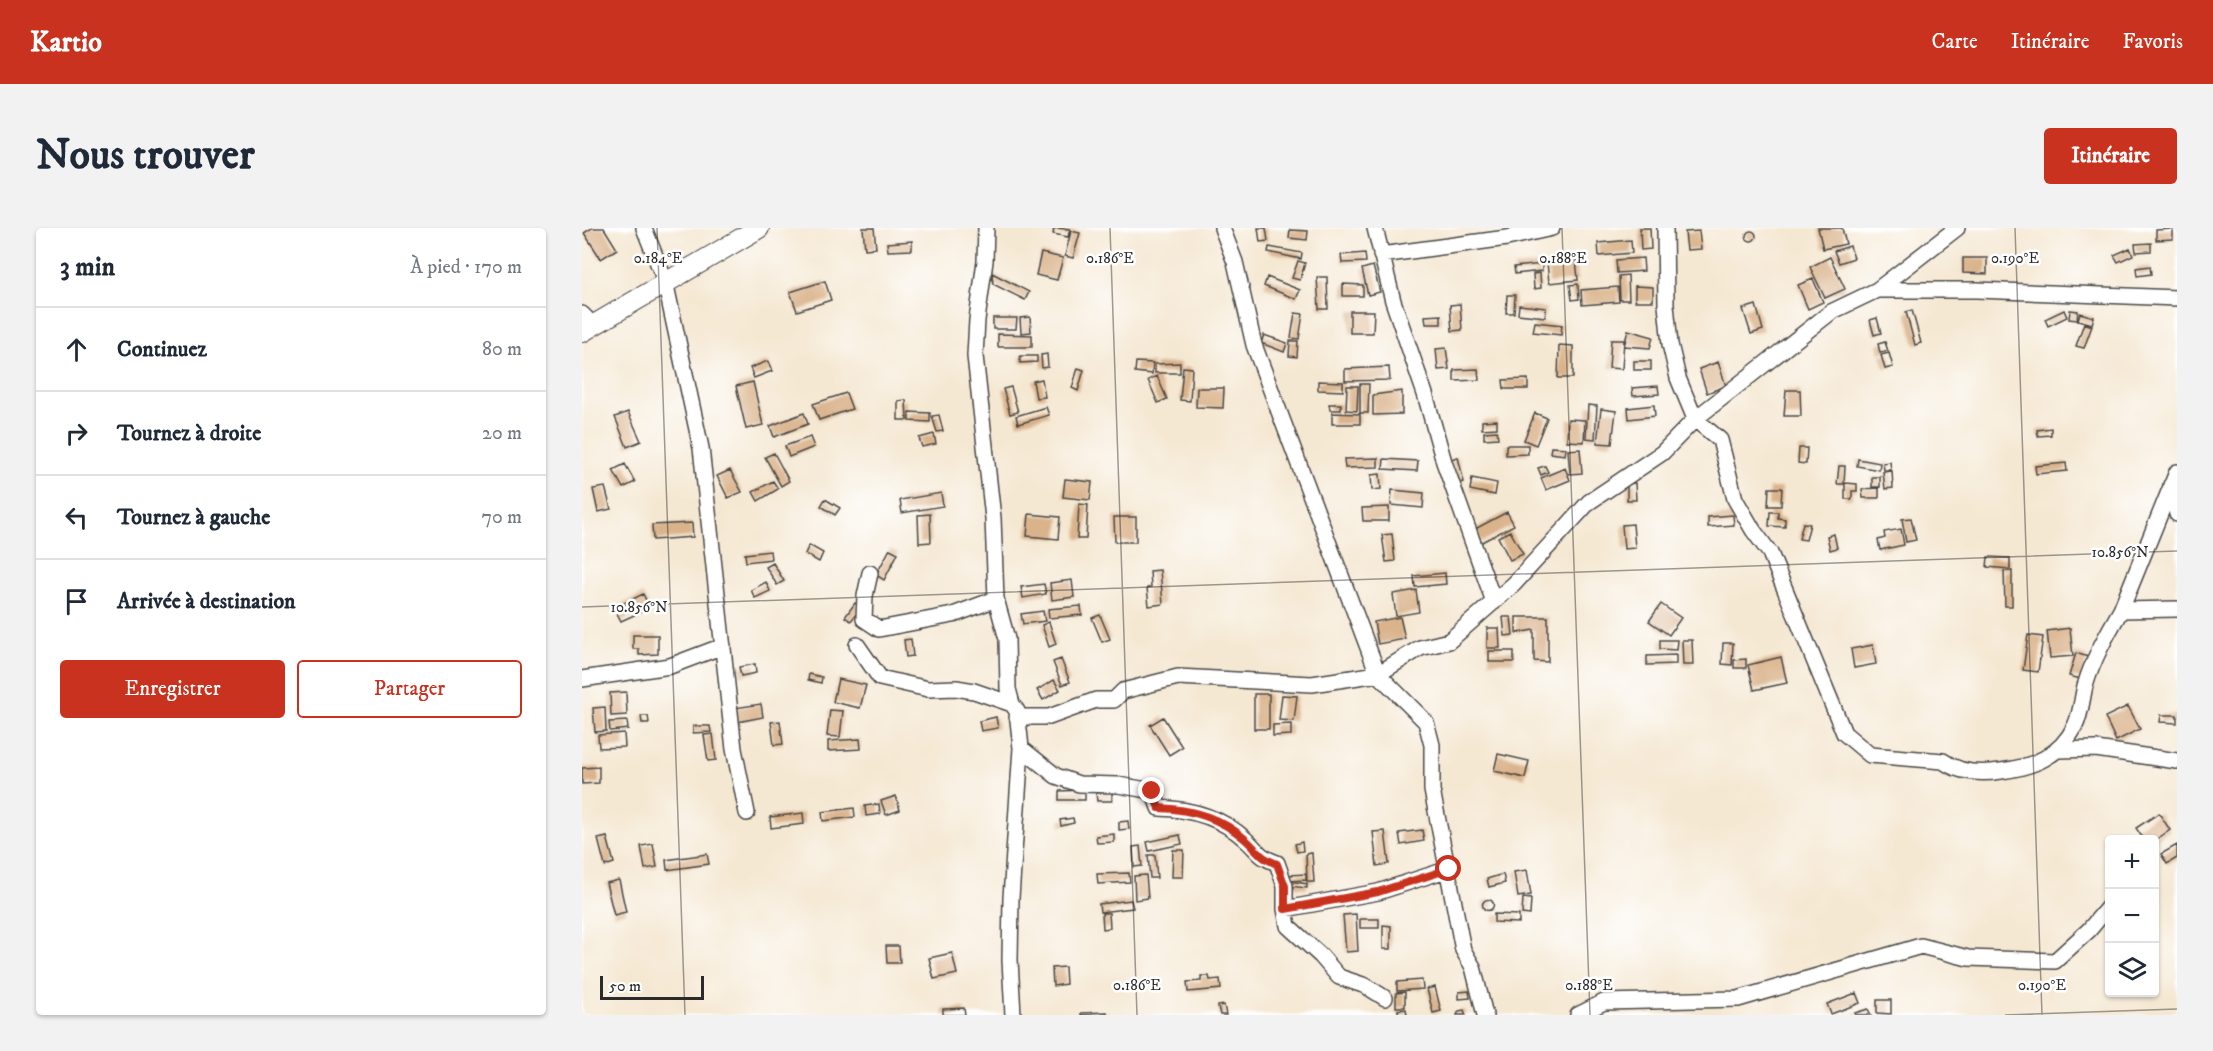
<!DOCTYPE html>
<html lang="fr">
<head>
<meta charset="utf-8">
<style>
  :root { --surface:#fff; --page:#f2f2f3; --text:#1f2937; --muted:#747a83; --line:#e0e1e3; --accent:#c8321e }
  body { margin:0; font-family:"IM FELL DW Pica",serif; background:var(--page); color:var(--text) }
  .controls { position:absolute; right:18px; bottom:18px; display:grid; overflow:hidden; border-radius:6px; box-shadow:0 2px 4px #0004 }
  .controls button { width:54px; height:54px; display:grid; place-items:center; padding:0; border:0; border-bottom:2px solid var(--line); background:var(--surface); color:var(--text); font:30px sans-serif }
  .scale { position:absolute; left:18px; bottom:15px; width:104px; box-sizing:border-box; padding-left:6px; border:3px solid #2b2b2b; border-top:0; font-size:16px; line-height:21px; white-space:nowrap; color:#2b2b2b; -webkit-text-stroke:4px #fff; paint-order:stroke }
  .stop { position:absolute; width:18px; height:18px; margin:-14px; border:4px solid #c8321e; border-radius:50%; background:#fff }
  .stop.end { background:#c8321e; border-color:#fff; box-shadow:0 2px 6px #0008 }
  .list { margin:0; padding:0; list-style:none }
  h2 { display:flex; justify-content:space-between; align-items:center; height:78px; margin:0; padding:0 24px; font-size:26px }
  h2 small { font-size:20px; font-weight:400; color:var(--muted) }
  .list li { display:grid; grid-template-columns:39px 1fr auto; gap:18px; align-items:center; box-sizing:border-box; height:84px; padding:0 24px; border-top:2px solid var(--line) }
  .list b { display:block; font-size:22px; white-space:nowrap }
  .list em { font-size:20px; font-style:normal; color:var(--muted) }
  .actions { display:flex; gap:12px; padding:18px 24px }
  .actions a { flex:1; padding:14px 0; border:2px solid var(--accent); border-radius:6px; text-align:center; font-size:21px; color:var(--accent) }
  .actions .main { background:var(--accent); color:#fff }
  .icon { flex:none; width:33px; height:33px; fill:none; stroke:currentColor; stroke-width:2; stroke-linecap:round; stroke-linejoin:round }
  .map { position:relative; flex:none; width:1595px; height:787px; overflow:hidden; border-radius:6px }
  header { display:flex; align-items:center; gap:36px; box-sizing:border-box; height:84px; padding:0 30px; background:var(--accent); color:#fff }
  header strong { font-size:28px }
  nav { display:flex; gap:33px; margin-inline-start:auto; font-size:21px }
  .intro { display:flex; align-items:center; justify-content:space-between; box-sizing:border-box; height:144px; padding:0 36px }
  h1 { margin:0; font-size:42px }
  .button { padding:15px 27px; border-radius:6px; background:var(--accent); color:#fff; font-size:21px; font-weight:700 }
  main { display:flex; gap:36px; padding:0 36px }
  aside { flex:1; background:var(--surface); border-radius:6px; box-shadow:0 2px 4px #0004 }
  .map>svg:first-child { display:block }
  .building { fill:#dab38b }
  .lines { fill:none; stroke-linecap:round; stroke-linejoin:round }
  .minor-casing { stroke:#494744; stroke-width:18 }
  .tertiary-casing { stroke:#494744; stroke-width:22 }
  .minor { stroke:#fff; stroke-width:15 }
  .tertiary { stroke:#fff; stroke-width:20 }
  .route { stroke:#c8321e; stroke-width:8 }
  .ticks { fill:none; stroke:#2b2b2b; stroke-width:1.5; stroke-opacity:0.45 }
  .ticks-label { font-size:15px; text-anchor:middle; fill:#2b2b2b; stroke:#fff; stroke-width:5; stroke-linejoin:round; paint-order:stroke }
</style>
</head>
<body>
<header>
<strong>Kartio</strong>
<nav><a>Carte</a><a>Itinéraire</a><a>Favoris</a></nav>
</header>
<div class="intro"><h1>Nous trouver</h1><a class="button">Itinéraire</a></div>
<main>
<aside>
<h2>3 min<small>À pied · 170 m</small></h2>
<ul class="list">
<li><svg class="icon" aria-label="ahead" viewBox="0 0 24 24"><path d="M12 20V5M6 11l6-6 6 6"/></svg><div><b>Continuez</b></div><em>80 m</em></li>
<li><svg class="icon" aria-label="right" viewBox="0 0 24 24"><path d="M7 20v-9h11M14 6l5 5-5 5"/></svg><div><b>Tournez à droite</b></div><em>20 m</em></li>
<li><svg class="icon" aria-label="left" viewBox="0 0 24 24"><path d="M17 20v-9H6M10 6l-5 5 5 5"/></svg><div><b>Tournez à gauche</b></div><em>70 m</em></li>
<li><svg class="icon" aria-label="arrive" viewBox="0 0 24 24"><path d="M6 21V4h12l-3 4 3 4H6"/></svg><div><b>Arrivée à destination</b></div></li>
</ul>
<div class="actions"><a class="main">Enregistrer</a><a>Partager</a></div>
</aside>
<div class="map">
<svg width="1595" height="787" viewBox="0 0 1595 787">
  <rect width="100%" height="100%" fill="#fff"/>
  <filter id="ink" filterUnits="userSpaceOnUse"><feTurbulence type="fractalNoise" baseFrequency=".0167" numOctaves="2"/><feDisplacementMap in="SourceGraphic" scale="12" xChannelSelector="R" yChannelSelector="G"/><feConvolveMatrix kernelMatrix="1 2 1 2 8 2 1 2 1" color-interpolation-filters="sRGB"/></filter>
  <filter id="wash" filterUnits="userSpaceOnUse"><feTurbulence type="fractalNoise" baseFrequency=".008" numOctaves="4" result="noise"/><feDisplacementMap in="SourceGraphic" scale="24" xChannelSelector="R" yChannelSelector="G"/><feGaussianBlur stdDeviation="1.35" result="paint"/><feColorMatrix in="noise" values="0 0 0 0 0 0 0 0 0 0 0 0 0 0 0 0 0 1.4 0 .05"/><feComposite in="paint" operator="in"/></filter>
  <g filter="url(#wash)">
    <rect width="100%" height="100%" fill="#f5e8d3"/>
    <g id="blocks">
      <!-- building -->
      <path class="building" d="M10 0H22L35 21 19 31 2 5Z
        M281 0H292L294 20 283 21Z
        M472 0 488 1 486 9 471 6Z
        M676 0H684L686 13 678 14Z
        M1058 0H1068L1069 21 1059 22Z
        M1236 0H1260L1264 16 1241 21Z
        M1591 1V11L1574 12V2Z
        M708 2 726 3 725 12 707 10Z
        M489 3 498 5 491 30 483 28Z
        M1117 3 1119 21 1105 22 1103 4Z
        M1164 8a5 5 0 1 1 10 0a5 5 0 1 1-10 0Z
        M1049 12 1050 25 1017 28 1016 15Z
        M330 13V22L306 23 305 15Z
        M1569 15V23L1554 24 1553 16Z
        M1268 18 1272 30 1257 35 1252 23Z
        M687 19 720 25 719 31 686 24Z
        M1548 20 1551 27 1536 34 1532 27Z
        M459 25 481 30 475 52 454 47Z
        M783 25 784 34 760 35 759 27Z
        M1248 29 1263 61 1243 70 1228 39Z
        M1061 30 1062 43 1035 45 1034 32Z
        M1381 30H1405V46L1381 45Z
        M994 31 996 52 967 55 965 34Z
        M716 33 723 35 718 52 710 50Z
        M960 36V43L933 46 932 39Z
        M791 38 798 64 786 67 780 41Z
        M1568 38 1569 46 1555 48 1554 40Z
        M410 45 447 64 443 72 411 56Z
        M958 45 959 60 952 61 951 46Z
        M1046 47 1047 72H1038L1037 48Z
        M685 49 718 62 714 71 682 58Z
        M735 49H745L746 81H737Z
        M1231 51 1241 74 1226 81 1216 57Z
        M243 53 249 72 215 83 208 64Z
        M761 56 781 57V68H761Z
        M996 56 997 71 990 72 988 57Z
        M1053 58 1071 59V73H1053Z
        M1036 59 1037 74 1000 77 999 62Z
        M925 67H933L932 85H924Z
        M878 76 880 102 870 103 868 77Z
        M937 77 964 80 963 89 936 86Z
        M1174 77 1181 102 1169 106 1161 81Z
        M1330 82 1339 115 1333 117 1324 84Z
        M1482 82 1485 89 1466 98 1463 91Z
        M1488 82 1496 83 1495 92 1487 91Z
        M768 83H792L791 105H768Z
        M713 85 721 86 717 111 709 110Z
        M1498 85 1512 89 1510 96 1496 92Z
        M859 87V96H844L843 88Z
        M448 89 449 104 439 105 438 90Z
        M411 90H435L434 101H411Z
        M1295 90 1299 105 1292 107 1288 92Z
        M953 94 980 97 979 107 951 104Z
        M1502 95 1510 98 1502 120 1494 118Z
        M1046 102 1071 109 1068 120 1042 118Z
        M416 106 450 107V119H416Z
        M682 107 705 115 702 124 679 115Z
        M1029 112H1042L1040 141 1027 140Z
        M708 113H716L715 129 707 128Z
        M1303 114 1306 123 1298 125 1296 116Z
        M977 117 991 118V150H976Z
        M864 120 867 141 856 142 854 121Z
        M1307 125 1311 139 1303 141 1299 127Z
        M465 126 466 139 460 140 459 127Z
        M438 128H455V134L438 135Z
        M186 133 190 143 172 150 168 140Z
        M1052 133H1069V142H1052Z
        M554 134 571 135 570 146 553 144Z
        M1136 134 1144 158 1125 165 1117 141Z
        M598 135V145H573V136Z
        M601 139 610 140 608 173 598 172Z
        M807 139 808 152 763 153V141Z
        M496 140 502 142 496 163 490 160Z
        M896 141 897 152 872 153V142Z
        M575 148 585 171 576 175 566 152Z
        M460 151 463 169 454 170 451 153Z
        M946 151V161H922L921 152Z
        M736 153 761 154V163L736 162Z
        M171 154 181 197 164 201 154 158Z
        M778 156H787L786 185H778Z
        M765 158H776L775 183 764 182Z
        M1076 158 1077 166 1051 168 1050 160Z
        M429 159 436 184 428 186 421 161Z
        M615 160H642L641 180 614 179Z
        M1204 162H1218L1219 188H1202Z
        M820 163V186L791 187V167Z
        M264 165 270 181 237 192 231 176Z
        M324 172 325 192H316V173Z
        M747 176H759V182H748Z
        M1006 177 1015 178 1013 211 1004 210Z
        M1072 177 1073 188 1047 191 1046 180Z
        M464 179 467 187 436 196 434 188Z
        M1019 181 1034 183 1030 216 1015 215Z
        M46 184 59 213 45 219 33 189Z
        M327 184 348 185V194L327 193Z
        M222 185 226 196 192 209 188 198Z
        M750 185 778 186V196H750Z
        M953 185 965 190 954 217 942 212Z
        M357 187 361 203 355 204 350 188Z
        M986 191 1003 192 1002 214 985 213Z
        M915 192V200L900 201V193Z
        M1469 200V207L1456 208 1455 202Z
        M915 203 916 210 902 211V204Z
        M352 206 354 216 340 219 337 210Z
        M228 209 232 219 207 229 203 218Z
        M924 217H946V226L924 227Z
        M969 219 984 220 983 227 968 225Z
        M1217 220H1225L1224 236 1216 235Z
        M998 221 1000 245 988 246 986 222Z
        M192 225 207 253 199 258 183 229Z
        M876 229 882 254 875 256 869 231Z
        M796 230V239L763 240 762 231Z
        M802 231 836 233 835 243 801 241Z
        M1276 231 1298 235 1297 242 1275 238Z
        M1308 234 1309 242H1302L1301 235Z
        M1484 235 1485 243 1454 246 1453 238Z
        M43 236 53 254 41 260 31 242Z
        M963 238 966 244 959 247 956 240Z
        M1257 238H1263L1262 256H1255Z
        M983 240 988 252 964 262 959 250Z
        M148 242 160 264 146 270 135 248Z
        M1310 243 1311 260 1303 261 1301 244Z
        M798 246 799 261 790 262 789 247Z
        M1290 249H1298V259H1290Z
        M890 250 915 255 913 267 888 262Z
        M483 251 510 254 508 272 481 269Z
        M191 253 196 261 176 273 171 264Z
        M1053 255 1054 272H1045V256Z
        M1263 255 1275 256V263H1270V271H1263Z
        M23 259 29 281 16 284 11 261Z
        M1187 260H1200L1199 278H1186Z
        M1297 260V270H1281L1280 261Z
        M810 262 842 265 841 280 809 277Z
        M359 265 361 278 320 285 318 272Z
        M243 271 258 280 253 287 239 278Z
        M497 276 506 277 504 311H495Z
        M807 279V293H781L780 280Z
        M925 284 932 297 900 314 893 301Z
        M1188 284H1196V290L1203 291V299L1187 298Z
        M348 286 349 314 337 315 336 287Z
        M447 286 478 289 476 311 445 308Z
        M1151 287 1152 297 1126 299V289Z
        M532 289H554V314H533Z
        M1329 290 1334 312 1324 314 1320 291Z
        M110 295 111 309 71 312 70 297Z
        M1221 295 1228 296 1224 312 1217 311Z
        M1051 296 1053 320 1042 321 1040 297Z
        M1319 301 1322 317 1298 322 1296 312 1303 310 1302 304Z
        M928 303 941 326 928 332 916 309Z
        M810 306 813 333 804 334 800 307Z
        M1252 306 1255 320 1248 322 1245 308Z
        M227 317 241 325 237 334 223 326Z
        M308 321 316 325 302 352 294 347Z
        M188 323 189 331 164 334 163 326Z
        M1406 329 1428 330V341L1405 339Z
        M191 335 202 353 195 357 184 339Z
        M578 342 581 376 567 378 565 360 569 359 568 343Z
        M1422 343H1430V378H1423Z
        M863 345 864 356 833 359 832 348Z
        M490 352 492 369 470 372 468 355Z
        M184 354 188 363 173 370 169 362Z
        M462 356 464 366 441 370 439 359Z
        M834 362 837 384 814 388 811 366Z
        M61 366 68 380 39 393 32 380Z
        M273 375 279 379 269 393 263 389Z
        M1079 376 1099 390 1087 407 1067 393Z
        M499 378 500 387 467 390 466 381Z
        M461 383 463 393 441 396 439 386Z
        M518 387 528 411 520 414 510 390Z
        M818 389 823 411 796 416 792 394Z
        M921 389H929L931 407 923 408Z
        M934 389H966V434L952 433V402L934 405Z
        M467 394 474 416 467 419 460 397Z
        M905 400H917L918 420H905Z
        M1488 400 1491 428 1468 430 1465 403Z
        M51 407H76V426L57 427V421H51Z
        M1446 407 1461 409 1456 444 1441 442Z
        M329 411 331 428 324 429 322 412Z
        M1078 412H1095L1094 422 1078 421Z
        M1100 412H1110L1111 437H1101Z
        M1141 415H1151L1150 437 1140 436Z
        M1291 417 1294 436 1272 440 1269 421Z
        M907 423H932V434H907Z
        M1494 425 1506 429 1499 451 1487 448Z
        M1094 427V436L1065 437V428Z
        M1199 429 1205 455 1172 462 1166 437Z
        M479 431 488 454 480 457 471 434Z
        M1164 431V440H1152V432Z
        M173 436 174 445 159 448 157 439Z
        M227 446 240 449 239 455 226 452Z
        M256 451 284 457 278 480 251 474Z
        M472 452 478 462 461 472 455 462Z
        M44 464 45 487 29 488 28 465Z
        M672 466H687V501H672Z
        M700 467 715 468 712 493 697 492Z
        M179 476 181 489 155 494 152 480Z
        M1546 478 1558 501 1534 513 1523 489Z
        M23 479 24 503 13 504 11 480Z
        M248 482 261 483 258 509 245 508Z
        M1579 487H1595V495L1578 494Z
        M59 488H66L67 495H60Z
        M414 489 416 500 399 503 397 493Z
        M581 489 600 519 587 527 568 497Z
        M45 493 46 501 28 503 27 494Z
        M198 493 201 516 192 517 189 494Z
        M709 496V507L691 508V497Z
        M111 498H128L129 504 111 505Z
        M42 505 43 519 17 520 16 507Z
        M131 506 134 532 126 533 122 507Z
        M278 511 279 521 246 523V513Z
        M916 526 947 533 943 550 912 543Z
        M17 539V555L0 556V540Z
        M503 562V572H477V563Z
        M530 564V573H515L514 565Z
        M314 568 318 582 304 587 299 573Z
        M297 576 298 586 284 588 283 578Z
        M272 580 273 589 241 593 240 584Z
        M221 585 222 596 189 600 188 589Z
        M1577 585 1588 602 1572 613 1562 612 1554 600Z
        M491 590 492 595 479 598 478 592Z
        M546 593 547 601 537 602V594Z
        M840 602 842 613 819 617 817 605Z
        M803 603 807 636 795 638 791 604Z
        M532 606V614L515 615 514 608Z
        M598 607 600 616 567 623 565 614Z
        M25 609 32 635 23 638 16 611Z
        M720 614 721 623 715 624 713 616Z
        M71 616 75 639 63 641 59 618Z
        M1595 617V630L1585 636 1579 626Z
        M558 618 560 638 552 639 551 619Z
        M591 622H602L601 649H590Z
        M730 625 732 654H725L724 626Z
        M125 626 127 636 85 642 84 632Z
        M566 627H573L575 650H568Z
        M945 642 949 667 936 669 932 644Z
        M547 645 548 654 516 656 515 646Z
        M724 646V652L708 653 707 647Z
        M921 646 923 655 907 659 905 651Z
        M564 647 566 670 553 672 552 648Z
        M37 652 44 684 32 687 24 655Z
        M708 653 725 656V660L707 658Z
        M941 670 949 671 948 687 940 686Z
        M900.5 677a5.5 5.5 0 1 1 11 0a5.5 5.5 0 1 1-11 0Z
        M549 672 551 680 518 684 517 676Z
        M520 685H527L528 700 521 701Z
        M774 686 776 723 764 724 761 687Z
        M912 686 937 687V695L912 694Z
        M778 691H797V700H778Z
        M801 697 809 698V721H801Z
        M304 718H317L318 735H305Z
        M370 725 375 746 352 751 347 730Z
        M483 739 484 756 471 758 470 740Z
        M619 748H627L628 752 638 751 639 761 606 764 605 754 619 753Z
        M840 752 841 761 815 763V754Z
        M853 759 859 783 851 785 845 761Z
        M887 763 888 770 877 771V764Z
        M823 764V779H814V765Z
        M1274 765 1278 775 1249 786 1245 776Z
        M1295 772H1309V786L1295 785Z
        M642 777 644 787H638L636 778Z
        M382 780 383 787H361V781Z
        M824 781 825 787H816V782Z
        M1286 781 1289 787H1274L1273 785Z
        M882 782 884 787H875L877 783Z
        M525 784V787H499V785Z"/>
    </g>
  </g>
  <g filter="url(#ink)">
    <use href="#blocks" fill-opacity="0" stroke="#494744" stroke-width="1.5"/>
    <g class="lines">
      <!-- minor casing -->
      <g class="minor-casing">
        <path id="minor" d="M62 0 83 53 119 220 152 521 165 585
          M404 0 403 33 395 92 393 128 411 290 414 371 425 411 426 461 430 476 435 483 439 520 429 670 428 732 431 787
          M640 0 653 34 672 117 796 446 844 494 850 517V562L881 722 891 739 903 787
          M793 0 811 73 843 166 862 234 912 374
          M1083 0 1084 77 1088 116 1096 150 1113 191 1138 212 1153 271 1171 302 1188 325 1262 505 1288 527 1361 533C1377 545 1400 546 1419 543 1450 539 1478 529 1493 498 1499 486 1500 470 1503 458 1511 431 1525 406 1539 382
          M799 27 925 10 970 0
          M1295 62H1395L1595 70
          M0 86 11 97
          M1595 244 1539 382 1595 381
          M1589 257 1595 286
          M288 345 283 368 282 391 297 401 371 387 414 371
          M275 417 298 450 346 461 374 460 392 463 430 476
          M0 451 88 438 141 418
          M435 489H467L514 472H532L541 463 596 449 730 456 796 446 838 420 867 413 932 356 1007 274 1080 225 1113 191 1249 84 1295 62 1375 0
          M439 520 474 548 497 556 536 557 571 563 577 580C608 581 639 589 663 611 678 624 674 627 695 635L703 658V681L796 664 867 641
          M1477 522 1514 521 1595 533
          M703 681 706 698 739 728 757 749 784 758 803 770
          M996 787 1022 774 1156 771 1339 718 1386 730 1473 733 1507 702 1528 677"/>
      </g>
      <!-- tertiary casing -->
      <g class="tertiary-casing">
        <path id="tertiary" d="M0 104 177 0"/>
      </g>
      <!-- minor -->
      <use href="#minor" class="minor"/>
      <!-- tertiary -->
      <use href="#tertiary" class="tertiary"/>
    </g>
  </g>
  <g class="lines" filter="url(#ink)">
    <!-- route -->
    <path class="route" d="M570 563 577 580C608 581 639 590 663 611 678 624 674 627 695 636L703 658V681L796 664 867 641"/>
  </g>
  <!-- ticks -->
  <path class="ticks" d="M75 0 103 787M528 0 555 787M980 0 1008 787M1433 0 1460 787M0 379 1595 323M1423 787 1595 781"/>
  <g class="ticks-label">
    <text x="76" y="35">0.184°E</text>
    <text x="528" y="35">0.186°E</text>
    <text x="981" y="35">0.188°E</text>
    <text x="1433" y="35">0.190°E</text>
    <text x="1538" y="329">10.856°N</text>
    <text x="57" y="384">10.856°N</text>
    <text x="555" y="762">0.186°E</text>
    <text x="1007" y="762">0.188°E</text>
    <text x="1460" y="762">0.190°E</text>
  </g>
</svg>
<div class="controls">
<button>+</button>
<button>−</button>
<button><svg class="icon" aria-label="layers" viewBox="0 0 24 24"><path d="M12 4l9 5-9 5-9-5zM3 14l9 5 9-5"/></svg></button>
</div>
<div class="scale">50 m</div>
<div class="stop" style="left:867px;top:641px"></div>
<div class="stop end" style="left:570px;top:563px"></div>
</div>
</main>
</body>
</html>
